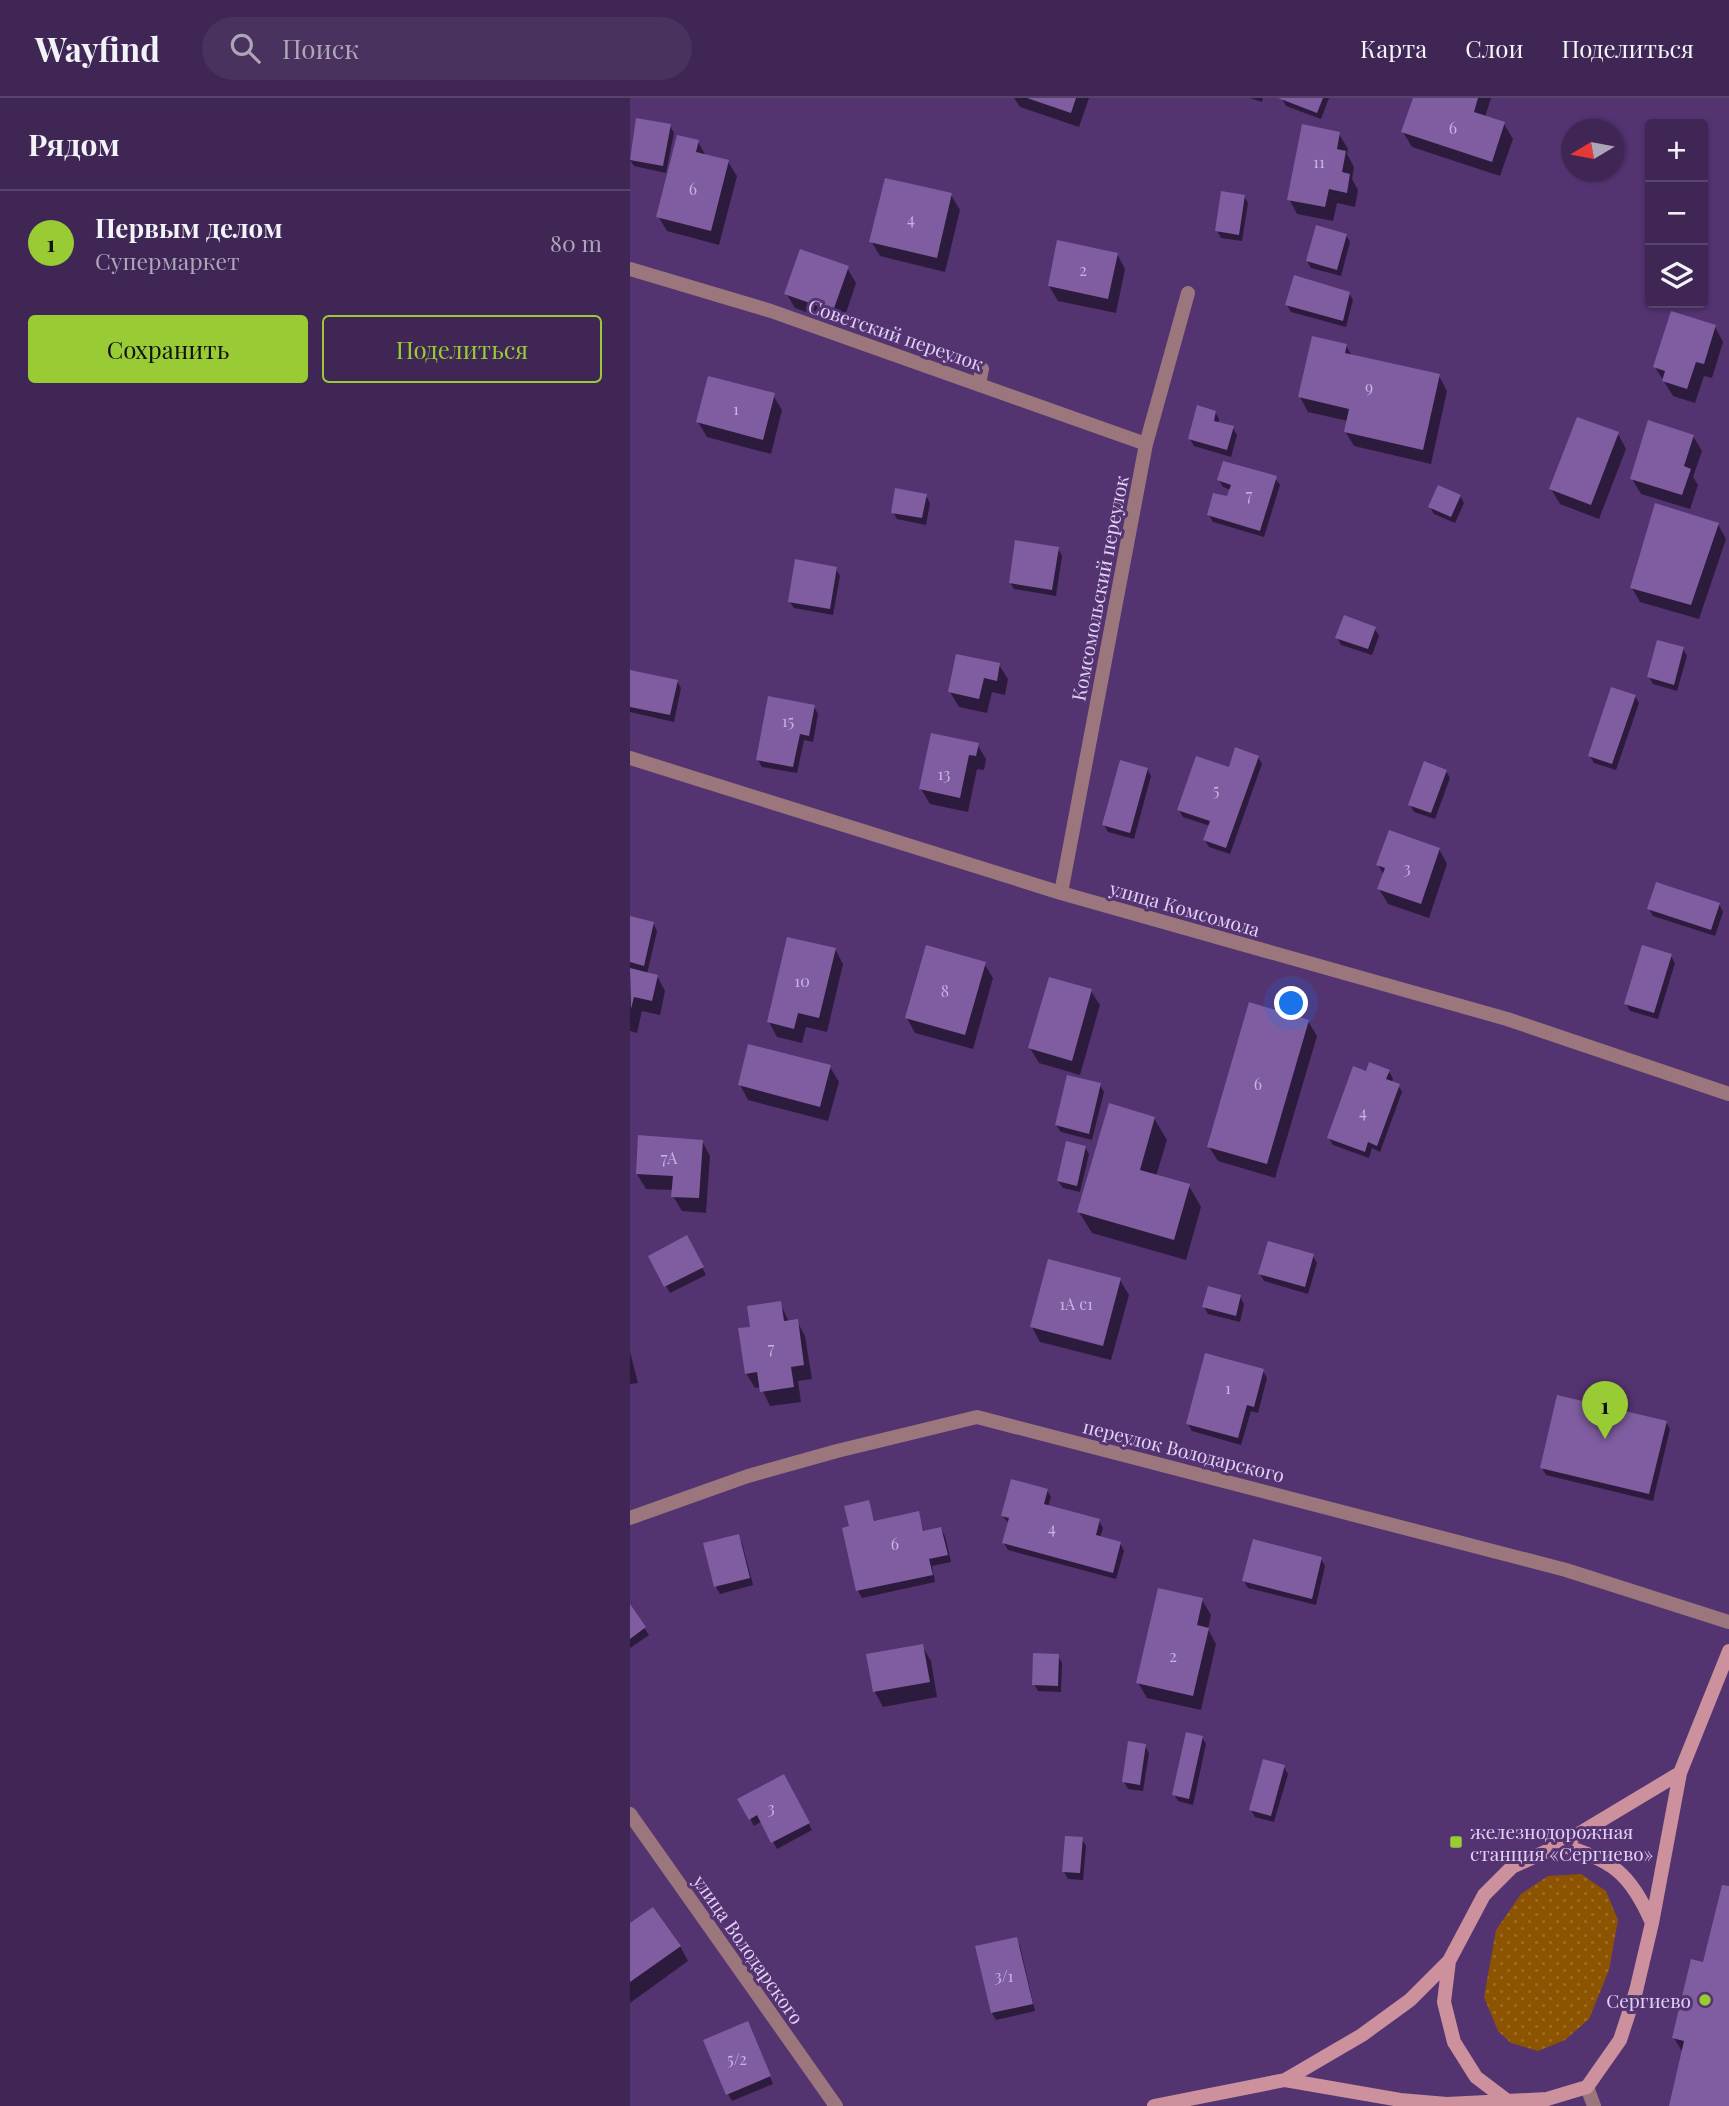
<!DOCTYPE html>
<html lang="ru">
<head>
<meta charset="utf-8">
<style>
  :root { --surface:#3f2655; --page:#4a325f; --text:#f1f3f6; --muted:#ada5b9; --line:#58436c; --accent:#99cb35 }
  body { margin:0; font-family:"Playfair Display",serif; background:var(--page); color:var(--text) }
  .controls { position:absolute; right:21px; top:21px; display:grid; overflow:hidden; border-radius:7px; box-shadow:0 2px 5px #0004 }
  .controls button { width:63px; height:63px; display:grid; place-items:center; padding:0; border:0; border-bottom:2px solid var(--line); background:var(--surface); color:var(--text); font:35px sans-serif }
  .compass { position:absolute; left:931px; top:21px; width:63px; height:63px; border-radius:50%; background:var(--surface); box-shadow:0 2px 5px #0004; rotate:260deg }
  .you { position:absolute; left:662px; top:906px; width:24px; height:24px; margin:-18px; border:5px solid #fff; border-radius:50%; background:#1a73e8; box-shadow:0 0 0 10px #1a73e833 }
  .badge { display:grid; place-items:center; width:46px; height:46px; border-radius:50%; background:var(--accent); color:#111; font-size:23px; font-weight:700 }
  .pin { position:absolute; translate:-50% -58px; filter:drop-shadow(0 2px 4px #0008) }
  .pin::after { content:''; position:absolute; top:37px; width:24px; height:21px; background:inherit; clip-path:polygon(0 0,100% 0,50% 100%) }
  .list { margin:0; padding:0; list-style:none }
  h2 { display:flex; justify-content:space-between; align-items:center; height:91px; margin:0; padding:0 28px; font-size:30px }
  h2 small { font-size:23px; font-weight:400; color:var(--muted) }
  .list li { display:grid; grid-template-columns:46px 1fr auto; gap:21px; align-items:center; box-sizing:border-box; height:105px; padding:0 28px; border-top:2px solid var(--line) }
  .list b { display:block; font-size:26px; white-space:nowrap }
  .list p { margin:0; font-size:23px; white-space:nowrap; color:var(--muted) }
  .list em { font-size:23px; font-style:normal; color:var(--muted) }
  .actions { display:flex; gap:14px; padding:21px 28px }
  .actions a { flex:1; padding:16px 0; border:2px solid var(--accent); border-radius:7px; text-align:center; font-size:24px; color:var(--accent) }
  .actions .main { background:var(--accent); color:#111 }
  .icon { flex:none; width:38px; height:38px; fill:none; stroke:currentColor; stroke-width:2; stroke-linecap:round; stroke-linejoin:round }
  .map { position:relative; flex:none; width:1099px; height:2008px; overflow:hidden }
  header { display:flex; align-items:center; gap:42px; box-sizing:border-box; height:98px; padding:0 35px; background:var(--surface); border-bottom:2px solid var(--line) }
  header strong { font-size:33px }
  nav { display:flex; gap:38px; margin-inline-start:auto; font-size:24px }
  .search { width:490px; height:63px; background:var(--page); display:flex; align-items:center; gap:18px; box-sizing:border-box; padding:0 24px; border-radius:38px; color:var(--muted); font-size:26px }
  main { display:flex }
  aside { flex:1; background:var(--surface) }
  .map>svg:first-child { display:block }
  .green { fill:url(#green-dots) }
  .shadow { fill:#0007 }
  .building { fill:#7f5da0 }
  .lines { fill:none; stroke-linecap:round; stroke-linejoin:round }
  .lane { stroke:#9c767d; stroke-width:14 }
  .street { stroke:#9c767d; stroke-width:14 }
  .secondary { stroke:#cc919c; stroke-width:14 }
  .poi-dot { fill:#99cb35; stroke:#543371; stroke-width:2.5 }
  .labels { text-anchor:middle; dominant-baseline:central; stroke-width:6; stroke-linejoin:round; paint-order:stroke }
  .number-label { font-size:16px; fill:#c9b4e0 }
  .street-label { font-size:19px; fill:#e2d1f6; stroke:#543371 }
  .poi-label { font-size:19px; fill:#e2d1f6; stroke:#543371; text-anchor:start }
</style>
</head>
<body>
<header>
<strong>Wayfind</strong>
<div class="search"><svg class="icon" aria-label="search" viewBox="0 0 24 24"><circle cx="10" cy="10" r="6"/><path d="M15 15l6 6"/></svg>Поиск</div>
<nav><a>Карта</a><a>Слои</a><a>Поделиться</a></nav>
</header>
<main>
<aside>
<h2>Рядом<small></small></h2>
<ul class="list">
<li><span class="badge">1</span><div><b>Первым делом</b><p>Супермаркет</p></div><em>80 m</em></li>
</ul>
<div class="actions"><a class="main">Сохранить</a><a>Поделиться</a></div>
</aside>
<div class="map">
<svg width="1099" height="2008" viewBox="0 0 1099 2008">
  <defs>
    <pattern id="green-dots" width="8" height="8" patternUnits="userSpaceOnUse" patternTransform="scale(1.75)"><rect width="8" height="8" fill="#8c5400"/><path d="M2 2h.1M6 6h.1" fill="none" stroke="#9c6c26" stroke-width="1.8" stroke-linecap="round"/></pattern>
  </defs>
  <rect width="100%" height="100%" fill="#543371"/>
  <!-- green -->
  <path class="green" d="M951 1776 976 1793 988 1822 979 1872 959 1921 935 1942 908 1953 881 1945 868 1933 854 1899 866 1832 891 1796 918 1778Z"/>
  <!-- shadow -->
  <path class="shadow" d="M384 0H459L449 29 390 9Z
    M620 0H633L632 4Z
    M699 0 691 21 656 8 652 1Z
    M785 0H861L855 19 874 26 883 41 870 78 782 49 773 34Z
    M8 22 40 28 44 35 36 75 4 68 0 62Z
    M709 36 718 51 717 56 724 69 722 81 728 92 725 109 707 105 703 123 667 116 659 101Z
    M68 44 76 58 98 64 107 78 89 147 37 133 28 118Z
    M321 97 330 112 315 174 250 158 241 143Z
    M614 98 618 105 612 143 591 140 587 133Z
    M716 137 720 144 711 178 681 170 677 163Z
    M487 156 495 171 486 215 428 203 419 188Z
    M217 170 226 185 212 227 165 210 156 195Z
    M719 195 723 202 716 229 661 214 657 207Z
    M1085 229 1093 244 1082 280 1074 278 1065 305 1043 298 1025 269Z
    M716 248 722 258 809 278 817 293 801 366 724 348 715 333 718 323 678 314 670 299Z
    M143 297 152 312 141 356 77 339 68 324Z
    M585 314 589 321 588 326 603 330 607 337 601 359 564 348 560 341Z
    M988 336 996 351 969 421 930 406 921 391Z
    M1063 338 1072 353 1063 379 1068 387 1060 411 1011 396 1002 381Z
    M645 380 650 387 634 439 583 424 579 417 598 401 601 392 593 389 589 382Z
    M296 398 300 405 296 427 267 421 263 414Z
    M830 398 834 405 825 425 804 416 800 409Z
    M1088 426 1096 441 1069 521 1010 504 1002 490Z
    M428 451 432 458 426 498 384 491 380 484Z
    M206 471 210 478 203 517 164 510 159 503Z
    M745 531 749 538 742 557 711 547 707 539Z
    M1053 551 1057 558 1047 593 1023 586 1019 579Z
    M369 567 378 581 375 597 362 594 357 615 329 609 320 594Z
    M0 574 47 583 51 590 44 624 0 614Z
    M1005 598 1009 605 986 672 964 665 960 658Z
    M184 609 188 616 183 644 174 642 167 675 132 669 128 662Z
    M347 646 356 661 354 672 347 671 338 714 300 706 291 691Z
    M628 659 632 666 600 756 579 749 575 742 580 728 553 719 549 712 600 671Z
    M517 671 521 678 504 741 478 734 474 727Z
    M816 673 820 680 805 721 784 714 780 706Z
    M809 751 817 766 799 820 758 806 749 791 754 777 748 767Z
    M1089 806 1093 814 1085 838 1023 818 1019 811Z
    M0 820 23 825 27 833 17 876 27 878 35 893 30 917 12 913 7 935 0 933Z
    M205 851 213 866 197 934 176 929 172 945 147 939 139 924Z
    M1041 858 1045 865 1028 921 1000 913 996 906Z
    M354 865 363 880 343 951 285 935 277 920Z
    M461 893 470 907 450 977 409 965 400 950Z
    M678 923 687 938 645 1080 588 1063 579 1049Z
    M200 969 209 984 198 1023 118 1002 110 987Z
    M759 973 763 981 761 985 768 987 772 994 750 1054 742 1050 739 1060 703 1047 699 1040 737 975Z
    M470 987 474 994 462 1042 431 1034 426 1027Z
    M524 1020 537 1042 526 1078 559 1088 571 1109 556 1162 462 1135 449 1114Z
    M72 1043 80 1058 76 1115 52 1113 43 1098V1092L16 1091 7 1076Z
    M455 1049 459 1056 450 1094 433 1090 428 1083Z
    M57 1140 76 1177 40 1195 20 1159Z
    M683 1158 687 1165 678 1196 634 1183 630 1176Z
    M490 1182 499 1197 481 1262 410 1244 402 1229Z
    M610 1199 614 1206 610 1224 578 1216 574 1209Z
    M150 1205 159 1224 167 1223 175 1238 182 1281 168 1283 171 1304 140 1308 131 1289 125 1290 116 1275 122 1230Z
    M0 1254 8 1285 0 1286Z
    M633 1273 637 1280 628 1315 621 1313 611 1347 562 1333 558 1326Z
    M1036 1324 1040 1331 1023 1403 916 1377 912 1370Z
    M417 1392 421 1399 418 1409 469 1423 473 1430 470 1440 490 1445 494 1453 486 1481 378 1452 374 1445 379 1425 372 1418Z
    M238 1404 245 1424 288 1415 294 1434 311 1431 315 1438 321 1464 302 1468 305 1484 232 1500 228 1493 214 1431 221 1430Z
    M108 1438 112 1445 123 1487 90 1496 86 1489 75 1447Z
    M691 1461 695 1468 686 1507 618 1490 614 1483Z
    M572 1502 581 1517 578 1531 586 1546 571 1612 517 1600 508 1585Z
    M0 1509 19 1537 0 1550Z
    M292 1548 301 1563 307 1599 253 1609 245 1594 238 1558Z
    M428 1558 432 1565 431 1594 408 1593 404 1586Z
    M572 1639 576 1646 563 1707 548 1703 544 1696Z
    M515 1648 519 1655 513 1693 498 1691 494 1684Z
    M654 1669 658 1676 644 1724 625 1719 621 1712Z
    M153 1678 182 1732 147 1751 132 1723 124 1728 109 1701Z
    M452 1741 456 1748 453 1782 438 1781 434 1774Z
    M1099 1790V2008H1040L1053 1955 1044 1940 1074 1866Z
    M0 1827 50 1848 58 1863 0 1905Z
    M386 1841 390 1848 405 1913 366 1922 362 1915Z
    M121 1932 143 1986 102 2003 98 1996Z"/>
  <!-- building -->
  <path class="building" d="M397 0H446L441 15Z
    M648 0H693L687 15Z
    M783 0H848L844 14 875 24 862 64 771 34Z
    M6 20 41 26 33 68 0 62Z
    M672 26 710 34 707 51 716 53 712 74 720 76 717 95 699 91 695 109 657 102Z
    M47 37 69 42 66 54 99 62 81 133 26 119Z
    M255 80 322 95 307 160 239 144Z
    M591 93 615 97 609 137 585 133Z
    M686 127 717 136 707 172 676 163Z
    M427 142 488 155 478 201 418 188Z
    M170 151 219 168 203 213 154 196Z
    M664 177 720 194 713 223 655 207Z
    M1041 213 1086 227 1074 266 1066 264 1057 291 1032 283 1035 273 1023 269Z
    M682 238 717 246 715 255 810 276 793 352 714 334 719 311 668 299Z
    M78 278 145 295 133 342 66 324Z
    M567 307 586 313 584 323 604 328 597 352 558 341Z
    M947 319 989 334 961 407 919 391Z
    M1018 322 1064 337 1054 368 1061 371 1052 397 1000 381Z
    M593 363 647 378 630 433 577 417 583 395 597 398 601 387 587 382Z
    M808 387 831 397 821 419 798 409Z
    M265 390 297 396 292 420 261 415Z
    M1025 405 1089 425 1061 507 1000 490Z
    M385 442 429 449 422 492 379 485Z
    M165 461 207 469 200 511 158 504Z
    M714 517 746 529 738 551 705 540Z
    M1027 542 1054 549 1044 587 1017 579Z
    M326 556 370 565 367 583 354 580 349 601 318 594Z
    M0 572 48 582 40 617 0 609Z
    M981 589 1006 597 982 666 958 658Z
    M138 598 185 607 179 638 170 636 163 669 126 662Z
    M301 635 349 645 346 658 339 657 330 700 289 691Z
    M605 649 629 658 596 750 573 742 580 723 547 712 566 658 599 669Z
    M490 662 518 670 500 735 472 727Z
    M794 663 817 672 801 715 778 707Z
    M759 732 810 750 791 806 747 791 755 770 746 767Z
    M1026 784 1090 805 1081 832 1017 811Z
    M0 818 24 824 14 868 0 864Z
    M157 839 206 850 189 920 168 915 164 931 137 924Z
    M296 847 356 864 335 937 275 920Z
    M1012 847 1042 856 1024 915 994 906Z
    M0 870 28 877 22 903 4 899 1 911Z
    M419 879 462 891 442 963 398 950Z
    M619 904 679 922 637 1066 577 1049Z
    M118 946 201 967 190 1009 108 987Z
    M739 964 760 972 756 981 770 986 747 1048 738 1044 735 1054 697 1040 723 968 736 973Z
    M437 977 471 985 459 1036 425 1027Z
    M479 1005 525 1019 510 1072 560 1086 544 1142 447 1114Z
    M8 1037 73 1042 69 1100 41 1099 43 1078 6 1076Z
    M436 1043 456 1048 447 1088 427 1083Z
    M57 1137 74 1169 34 1189 18 1158Z
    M638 1143 684 1156 675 1189 628 1176Z
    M418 1161 491 1180 473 1248 400 1229Z
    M578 1188 611 1197 606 1218 572 1209Z
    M151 1203 154 1223 168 1221 174 1267 161 1269 164 1289 130 1294 127 1274 115 1276 108 1230 120 1229 117 1208Z
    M575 1255 634 1271 624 1309 617 1307 608 1340 556 1326Z
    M927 1297 1037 1323 1019 1396 910 1370Z
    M381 1381 418 1391 414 1406 470 1421 466 1437 491 1444 483 1475 372 1445 379 1420 371 1418Z
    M239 1402 244 1423 289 1413 293 1433 311 1429 318 1457 299 1461 303 1477 226 1493 212 1430 219 1428 214 1408Z
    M109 1436 120 1480 84 1489 73 1445Z
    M623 1441 692 1459 682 1501 612 1483Z
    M528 1490 573 1500 567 1527 579 1530 563 1598 506 1585Z
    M0 1506 16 1529 0 1541Z
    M293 1546 300 1584 243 1594 236 1556Z
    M403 1555 429 1556 428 1588 402 1587Z
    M556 1634 573 1638 559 1701 542 1697Z
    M498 1643 516 1646 510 1687 492 1684Z
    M633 1661 655 1667 641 1718 619 1712Z
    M154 1676 180 1725 141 1745 127 1717 119 1722 107 1701Z
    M435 1738 453 1739 450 1775 432 1774Z
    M1092 1787 1099 1788V2008H1039L1054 1943 1042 1940 1061 1861 1073 1864Z
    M23 1809 51 1848 0 1884V1825Z
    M387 1839 403 1906 361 1915 345 1848Z
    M118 1923 141 1978 96 1997 73 1942Z"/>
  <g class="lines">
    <!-- lane -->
    <path class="lane" d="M349 286 352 271"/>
    <!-- street -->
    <path class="street" d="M0 171 141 213 516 346
      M0 660 431 795 877 921 1099 996
      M431 795 516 346 558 195
      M0 1420 118 1378 207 1353 347 1319 936 1472 1099 1524
      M0 1716 206 2008
      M957 1989 964 2008"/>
    <!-- secondary -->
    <path class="secondary" d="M930 1747C982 1761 1001 1776 1022 1825
      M819 1863 814 1904 824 1944 846 1979 879 2004
      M655 1982 770 2002 817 2006 917 2001 957 1989 990 1942 1006 1893 1022 1825 1050 1675 1099 1553
      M524 2008 655 1982 732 1937 780 1902 819 1863 854 1797 882 1769 930 1747 1050 1675"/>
  </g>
  <!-- markers -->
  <g class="poi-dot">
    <rect x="819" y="1737" width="14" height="14" rx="3.5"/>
    <circle cx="1075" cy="1902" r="7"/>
  </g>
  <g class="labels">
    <!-- number labels -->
    <g class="number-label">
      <text x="823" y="29">6</text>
      <text x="689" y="63">11</text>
      <text x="63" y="90">6</text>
      <text x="281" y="120">4</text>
      <text x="453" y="171">2</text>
      <text x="739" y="288">9</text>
      <text x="106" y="310">1</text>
      <text x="619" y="396">7</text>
      <text x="158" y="622">15</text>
      <text x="314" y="675">13</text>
      <text x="586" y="691">5</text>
      <text x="777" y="769">3</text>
      <text x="172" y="882">10</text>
      <text x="315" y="892">8</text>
      <text x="628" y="985">6</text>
      <text x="733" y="1013">4</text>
      <text x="39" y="1059">7А</text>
      <text x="446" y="1205">1А с1</text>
      <text x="141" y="1249">7</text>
      <text x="598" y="1289">1</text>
      <text x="422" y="1429">4</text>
      <text x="265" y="1445">6</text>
      <text x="543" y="1557">2</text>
      <text x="141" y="1709">3</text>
      <text x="374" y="1877">3/1</text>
      <text x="107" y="1960">5/2</text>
    </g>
    <!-- street labels -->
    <g class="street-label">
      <text transform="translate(266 236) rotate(19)">Советский переулок</text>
      <text transform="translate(469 490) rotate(-79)">Комсомольский переулок</text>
      <text transform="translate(555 810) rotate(16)">улица Комсомола</text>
      <text transform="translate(554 1352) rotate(14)">переулок Володарского</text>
      <text transform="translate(119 1851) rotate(55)">улица Володарского</text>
    </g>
    <!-- poi labels -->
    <g class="poi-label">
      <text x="840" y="1733">железнодорожная<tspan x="840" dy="22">станция «Сергиево»</tspan></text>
      <text x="1061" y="1902" text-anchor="end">Сергиево</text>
    </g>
  </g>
</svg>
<div class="controls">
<button>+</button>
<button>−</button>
<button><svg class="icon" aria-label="layers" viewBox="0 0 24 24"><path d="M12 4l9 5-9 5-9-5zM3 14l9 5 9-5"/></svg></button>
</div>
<svg class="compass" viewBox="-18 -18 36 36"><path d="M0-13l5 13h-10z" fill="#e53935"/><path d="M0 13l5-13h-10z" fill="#ada5b9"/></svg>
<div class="you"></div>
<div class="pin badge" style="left:975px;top:1341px">1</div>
</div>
</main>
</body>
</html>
